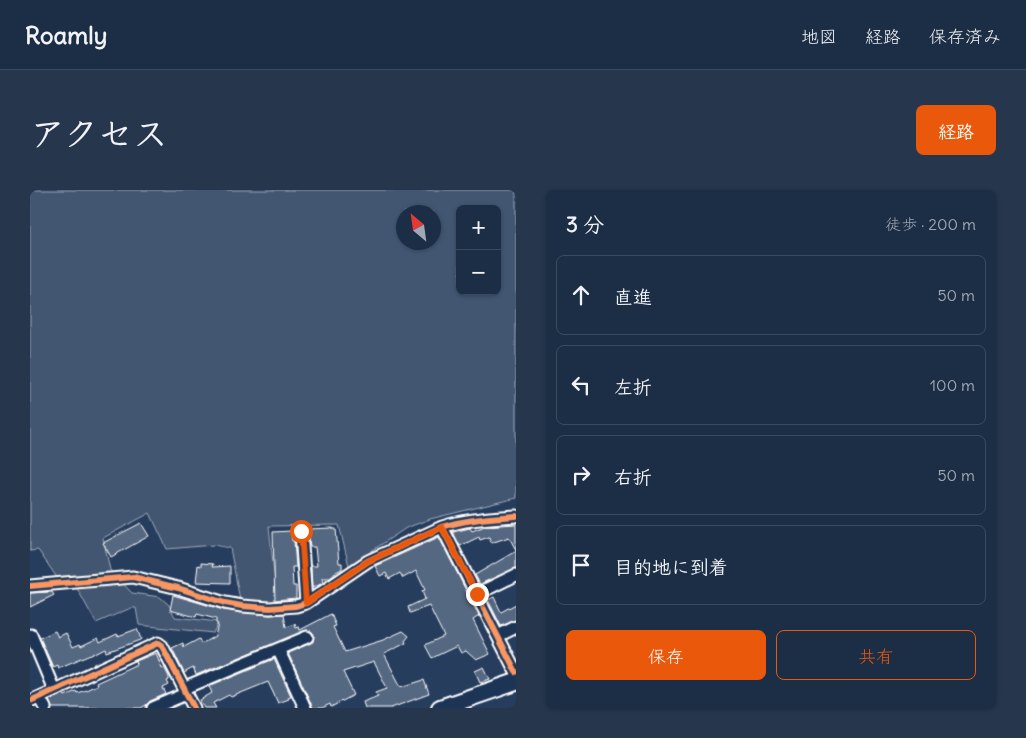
<!DOCTYPE html>
<html lang="ja">
<head>
<meta charset="utf-8">
<style>
  :root { --surface:#1c2e46; --page:#25364d; --text:#f1f3f6; --muted:#a0a8b3; --line:#3a4a5f; --accent:#ea580c }
  body { margin:0; font-family:Delius,"Klee One",sans-serif; background:var(--page); color:var(--text) }
  .controls { position:absolute; right:15px; top:15px; display:grid; overflow:hidden; border-radius:8px; box-shadow:0 1px 4px #0004 }
  .controls button { width:45px; height:45px; display:grid; place-items:center; padding:0; border:0; border-bottom:1px solid var(--line); background:var(--surface); color:var(--text); font:25px sans-serif }
  .compass { position:absolute; left:366px; top:15px; width:45px; height:45px; border-radius:50%; background:var(--surface); box-shadow:0 1px 4px #0004; rotate:331deg }
  .stop { position:absolute; width:15px; height:15px; margin:-11px; border:4px solid #ea580c; border-radius:50%; background:#fff }
  .stop.end { background:#ea580c; border-color:#fff; box-shadow:0 1px 5px #0008 }
  .list { margin:0; padding:0; list-style:none }
  h2 { display:flex; justify-content:space-between; align-items:center; height:65px; margin:0; padding:0 20px; font-size:21px }
  h2 small { font-size:16px; font-weight:400; color:var(--muted) }
  .list li { display:grid; grid-template-columns:32px 1fr auto; gap:15px; align-items:center; box-sizing:border-box; height:80px; margin:0 10px 10px; padding:0 10px; border:1px solid var(--line); border-radius:8px }
  .list b { display:block; font-size:19px; white-space:nowrap }
  .list em { font-size:16px; font-style:normal; color:var(--muted) }
  .actions { display:flex; gap:10px; padding:15px 20px }
  .actions a { flex:1; padding:11px 0; border:1px solid var(--accent); border-radius:8px; text-align:center; font-size:18px; color:var(--accent) }
  .actions .main { background:var(--accent); color:#fff }
  .icon { flex:none; width:28px; height:28px; fill:none; stroke:currentColor; stroke-width:2; stroke-linecap:round; stroke-linejoin:round }
  .map { position:relative; flex:none; width:486px; height:518px; overflow:hidden; border-radius:8px }
  header { display:flex; align-items:center; gap:30px; box-sizing:border-box; height:70px; padding:0 25px; background:var(--surface); border-bottom:1px solid var(--line) }
  header strong { font-size:24px }
  nav { display:flex; gap:28px; margin-inline-start:auto; font-size:18px }
  .intro { display:flex; align-items:center; justify-content:space-between; box-sizing:border-box; height:120px; padding:0 30px }
  h1 { margin:0; font-size:35px }
  .button { padding:12px 22px; border-radius:8px; background:var(--accent); color:#fff; font-size:18px; font-weight:700 }
  main { display:flex; gap:30px; padding:0 30px }
  aside { flex:1; background:var(--surface); border-radius:8px; box-shadow:0 1px 4px #0004 }
  .map>svg:first-child { display:block }
  .green { fill:#425672; stroke:#a0aab8; fill-rule:evenodd }
  .building { fill:#556781; stroke:#fff }
  .lines { fill:none; stroke-linecap:round; stroke-linejoin:round }
  .street-casing { stroke:#fff; stroke-width:15 }
  .secondary-casing { stroke:#fff; stroke-width:20 }
  .street { stroke:#1d3557; stroke-width:11 }
  .secondary { stroke:#1d3557; stroke-width:16 }
  .cycleway-casing { stroke:#1d3557; stroke-width:9 }
  .cycleway { stroke:#f99763; stroke-width:6 }
  .route { stroke:#ea580c; stroke-width:6 }
</style>
</head>
<body>
<header>
<strong>Roamly</strong>
<nav><a>地図</a><a>経路</a><a>保存済み</a></nav>
</header>
<div class="intro"><h1>アクセス</h1><a class="button">経路</a></div>
<main>
<div class="map">
<svg width="486" height="518" viewBox="0 0 486 518">
  <rect width="100%" height="100%" fill="#263d5e"/>
  <filter id="ink" filterUnits="userSpaceOnUse"><feTurbulence type="fractalNoise" baseFrequency=".02" numOctaves="2"/><feDisplacementMap in="SourceGraphic" scale="10" xChannelSelector="R" yChannelSelector="G"/><feConvolveMatrix kernelMatrix="1 2 1 2 8 2 1 2 1" color-interpolation-filters="sRGB"/></filter>
  <g filter="url(#ink)">
    <!-- green -->
    <path class="green" d="M0 0H486V308L400 329 376 338 319 376 309 335 239 336 247 412 210 410 200 358 183 355 137 359 120 323 73 348 80 380 102 403 130 407 139 415 145 427 188 432 183 443 109 435 106 418H101L66 433 43 391 30 392 8 360 0 361ZM430 19H467V101H430ZM373 22H403V52H373Z"/>
    <!-- building -->
    <path class="building" d="M111 333 119 346 81 367 73 353Z
      M486 334V360L479 347 461 353 459 347 450 350 449 347 430 356 423 342 440 338 442 341 455 336Z
      M303 338V339H306L309 373H312V379L304 383V385L300 388H292L293 393 282 398 281 376H287L285 357H280L278 339Z
      M261 341 262 351H264L266 377H262L263 396H266V408L245 410 243 342Z
      M409 347 449 426 443 430 460 464 446 470 436 461 431 463 427 456 402 468 395 455 414 446 399 416 380 423 378 417 395 409 392 401 395 400 386 381 373 388 370 383 359 389 356 383 350 386 345 376Z
      M486 361V378L450 394 445 385Z
      M171 373 183 374 182 377 200 376V393L166 392 168 375 171 376Z
      M22 402 24 405 0 417V403Z
      M143 405 194 420 240 425 254 424 256 437 265 434 266 438 269 437 270 440 301 424 306 436 303 437 315 462 353 450 373 441 379 446 375 451 376 453 354 464 371 497 394 490 399 504 361 518H335L333 512 348 506 346 502 357 498 344 472 313 482 324 505 301 517 300 514 292 518H283L258 463 283 452 284 444 277 440 166 485 163 478 154 483 142 458 153 453 154 457 169 449 171 454 185 446 188 434 186 433V429L167 424 166 427 140 420Z
      M464 407 471 422 486 414V430L471 436 458 410Z
      M107 439 111 449 110 450 77 462 76 459 66 464 65 463 59 465 28 478 27 475 23 477 10 448 25 441 28 447 36 443 43 457 50 454 51 456 68 448 70 452 87 444 88 446Z
      M126 463 132 478 134 477 139 487V490L137 491 139 495 133 498 136 504 120 511 116 515 111 518H22L19 510 34 504 35 506 46 501 47 503 56 500 67 495 66 493 107 474 106 471Z
      M244 469 261 506 258 507 259 509 248 513 238 492 201 507 199 505 183 513 186 518H174L170 510 182 503 179 496Z
      M454 477 460 489 450 492 445 481Z"/>
    <g class="lines">
      <!-- street casing -->
      <g class="street-casing">
        <path id="street" d="M412 337 486 482
          M271 341 276 413
          M0 396 103 387 148 398 195 413 212 416 240 418 266 416 276 413 338 371 412 337C436 329 462 328 486 326
          M447 404 486 385
          M1 445 24 500
          M468 446 486 437
          M248 459 275 518
          M160 496 277 447
          M9 507 15 518
          M0 511 128 453 132 456 164 518
          M123 518 156 504"/>
      </g>
      <!-- secondary casing -->
      <g class="secondary-casing">
        <path id="secondary" d="M410 518 486 492"/>
      </g>
      <!-- street -->
      <use href="#street" class="street"/>
      <!-- secondary -->
      <use href="#secondary" class="secondary"/>
      <!-- cycleway casing -->
      <g class="cycleway-casing">
        <path id="cycleway" d="M412 337 486 482
          M0 396 103 387 148 398 195 413 212 416 240 418 266 416 276 413 338 371 412 337C436 329 462 328 486 326
          M0 511 128 453 132 456 164 518"/>
      </g>
      <!-- cycleway -->
      <use href="#cycleway" class="cycleway"/>
    </g>
  </g>
  <g class="lines" filter="url(#ink)">
    <!-- route -->
    <path class="route" d="M271 341 276 413 338 371 412 337 447 404"/>
  </g>
</svg>
<div class="controls">
<button>+</button>
<button>−</button>
</div>
<svg class="compass" viewBox="-18 -18 36 36"><path d="M0-13l5 13h-10z" fill="#e53935"/><path d="M0 13l5-13h-10z" fill="#a0a8b3"/></svg>
<div class="stop" style="left:271px;top:341px"></div>
<div class="stop end" style="left:447px;top:404px"></div>
</div>
<aside>
<h2>3 分<small>徒歩 · 200 m</small></h2>
<ul class="list">
<li><svg class="icon" aria-label="ahead" viewBox="0 0 24 24"><path d="M12 20V5M6 11l6-6 6 6"/></svg><div><b>直進</b></div><em>50 m</em></li>
<li><svg class="icon" aria-label="left" viewBox="0 0 24 24"><path d="M17 20v-9H6M10 6l-5 5 5 5"/></svg><div><b>左折</b></div><em>100 m</em></li>
<li><svg class="icon" aria-label="right" viewBox="0 0 24 24"><path d="M7 20v-9h11M14 6l5 5-5 5"/></svg><div><b>右折</b></div><em>50 m</em></li>
<li><svg class="icon" aria-label="arrive" viewBox="0 0 24 24"><path d="M6 21V4h12l-3 4 3 4H6"/></svg><div><b>目的地に到着</b></div></li>
</ul>
<div class="actions"><a class="main">保存</a><a>共有</a></div>
</aside>
</main>
</body>
</html>
